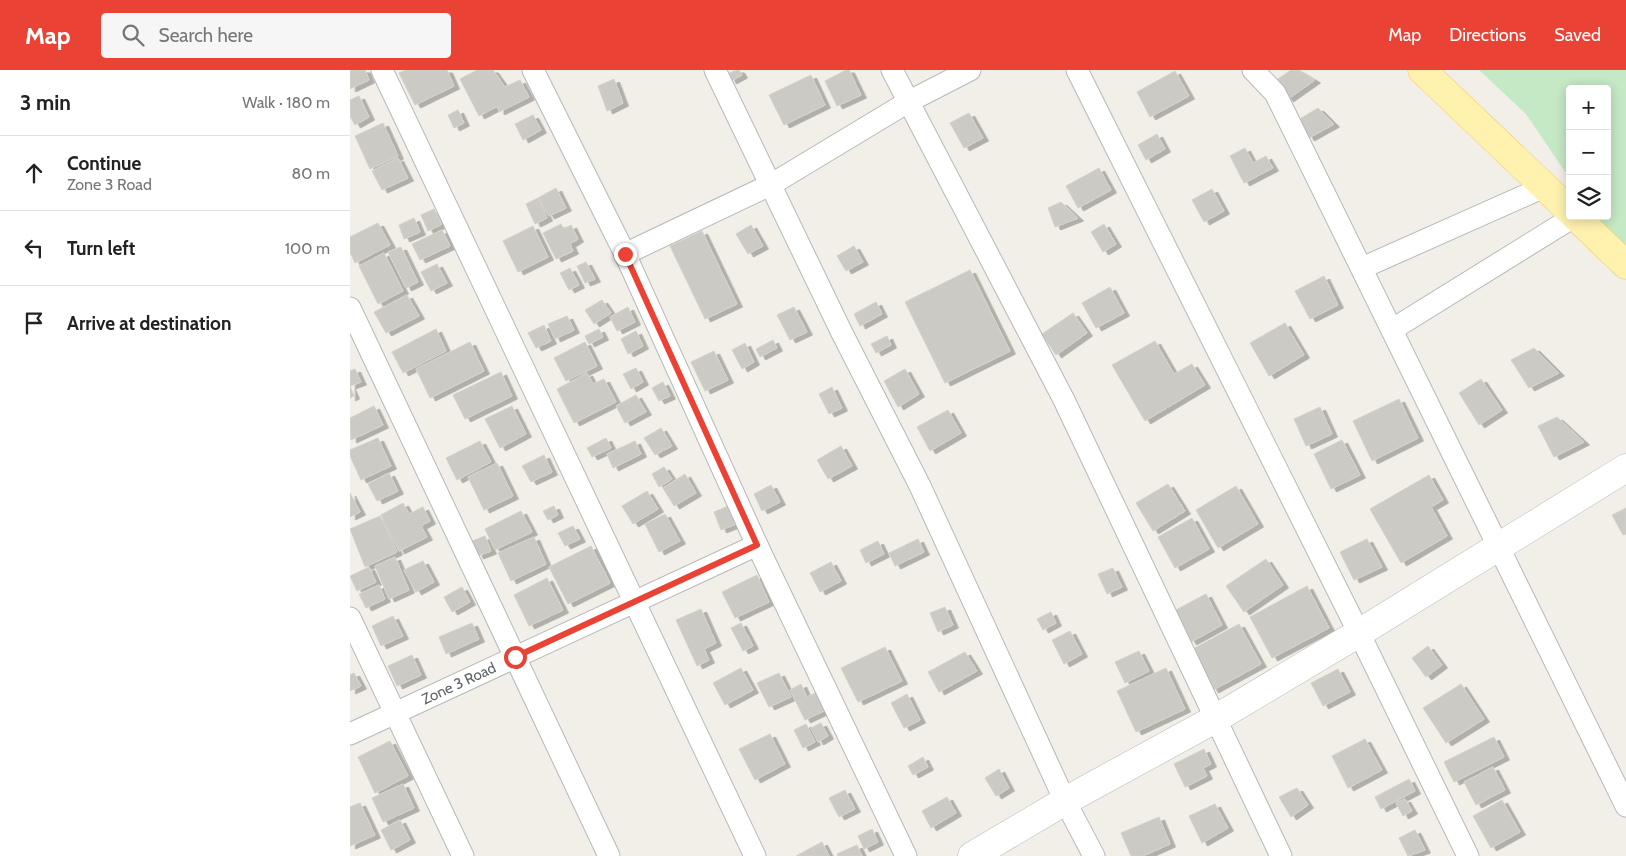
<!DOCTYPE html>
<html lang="en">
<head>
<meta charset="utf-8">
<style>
  :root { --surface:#fff; --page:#f6f6f6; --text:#222; --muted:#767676; --line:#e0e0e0; --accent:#ea4335 }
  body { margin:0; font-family:Cabin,sans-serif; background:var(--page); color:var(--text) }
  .controls { position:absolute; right:15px; top:15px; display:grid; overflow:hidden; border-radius:5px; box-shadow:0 2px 12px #0003 }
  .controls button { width:45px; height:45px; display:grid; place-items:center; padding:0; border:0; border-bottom:1px solid var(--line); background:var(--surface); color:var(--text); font:25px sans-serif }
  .stop { position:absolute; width:15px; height:15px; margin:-11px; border:4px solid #ea4335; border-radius:50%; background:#fff }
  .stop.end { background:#ea4335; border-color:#fff; box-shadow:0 1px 5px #0008 }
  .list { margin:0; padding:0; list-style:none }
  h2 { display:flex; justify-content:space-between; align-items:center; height:65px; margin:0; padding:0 20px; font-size:21px }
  h2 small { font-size:16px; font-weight:400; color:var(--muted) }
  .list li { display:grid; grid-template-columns:32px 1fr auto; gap:15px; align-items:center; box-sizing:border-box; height:75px; padding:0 20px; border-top:1px solid var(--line) }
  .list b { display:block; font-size:19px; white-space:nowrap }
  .list p { margin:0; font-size:16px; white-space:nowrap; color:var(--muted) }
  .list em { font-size:16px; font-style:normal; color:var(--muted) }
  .icon { flex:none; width:28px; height:28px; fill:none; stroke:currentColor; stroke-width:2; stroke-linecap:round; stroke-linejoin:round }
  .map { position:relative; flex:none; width:1276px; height:786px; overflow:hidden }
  header { display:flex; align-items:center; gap:30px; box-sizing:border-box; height:70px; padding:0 25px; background:var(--accent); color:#fff }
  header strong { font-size:24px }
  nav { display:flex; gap:28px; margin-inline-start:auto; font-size:18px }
  .search { width:350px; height:45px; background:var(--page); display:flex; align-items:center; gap:12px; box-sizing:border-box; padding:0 18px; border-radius:5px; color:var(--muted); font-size:19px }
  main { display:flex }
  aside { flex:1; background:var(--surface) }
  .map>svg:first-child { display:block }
  .green { fill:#c5e8c5 }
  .building { fill:#cccac5; stroke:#d6d1c6; filter:url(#shadow) }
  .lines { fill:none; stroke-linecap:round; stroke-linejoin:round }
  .street-casing { stroke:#b5b8bc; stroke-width:23 }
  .secondary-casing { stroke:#b6babf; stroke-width:29 }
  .primary-casing { stroke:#f2c960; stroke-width:29 }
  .street { stroke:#fff; stroke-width:21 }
  .secondary { stroke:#fff; stroke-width:28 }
  .primary { stroke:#fff2af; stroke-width:28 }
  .route { stroke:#ea4335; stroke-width:6 }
  .labels { text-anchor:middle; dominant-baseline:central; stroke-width:4; stroke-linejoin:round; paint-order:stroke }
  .street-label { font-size:15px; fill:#5f6368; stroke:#fff }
</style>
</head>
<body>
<header>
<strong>Map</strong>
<div class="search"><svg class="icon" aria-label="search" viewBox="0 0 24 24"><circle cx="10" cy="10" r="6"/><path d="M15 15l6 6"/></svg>Search here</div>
<nav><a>Map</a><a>Directions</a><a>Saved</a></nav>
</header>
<main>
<aside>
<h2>3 min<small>Walk · 180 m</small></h2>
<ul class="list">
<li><svg class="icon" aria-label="ahead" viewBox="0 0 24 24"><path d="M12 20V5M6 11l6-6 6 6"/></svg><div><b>Continue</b><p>Zone 3 Road</p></div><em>80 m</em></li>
<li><svg class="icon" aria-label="left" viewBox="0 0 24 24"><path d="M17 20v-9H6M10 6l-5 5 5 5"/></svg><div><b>Turn left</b></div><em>100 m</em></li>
<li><svg class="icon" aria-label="arrive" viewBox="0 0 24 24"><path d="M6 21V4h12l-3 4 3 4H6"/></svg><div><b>Arrive at destination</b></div></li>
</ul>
</aside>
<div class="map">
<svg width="1276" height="786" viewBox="0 0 1276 786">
  <defs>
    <filter id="shadow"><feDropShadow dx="5.5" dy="3" stdDeviation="0" flood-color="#0004"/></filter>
  </defs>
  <rect width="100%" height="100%" fill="#f1efe8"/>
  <!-- green -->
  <path class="green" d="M1129 0H1276V182L1258 164 1245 146H1257V19H1220V109L1176 44Z"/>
  <!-- building -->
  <path class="building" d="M0 0H15L19 10 0 19Z
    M56 0H97L104 16 65 35 49 3Z
    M127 0H143L155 17 170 10 179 27 149 42 148 36 129 46 110 9Z
    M386 0H389L392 5 381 11 378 4Z
    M496 0H499L511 25 487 36 475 11Z
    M941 0H949L965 10 938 29 925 11Z
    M825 1 839 26 800 47 787 22Z
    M461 5 475 35 434 55 419 25Z
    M264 9 273 33 257 41 248 16Z
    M9 26 19 47 5 55 0 46V30Z
    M968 38 984 54 959 68 948 50Z
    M108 40 114 53 104 58 98 45Z
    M619 43 633 68 614 78 600 53Z
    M183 45 191 60 173 70 165 54Z
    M33 53 48 86 20 99 5 66Z
    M807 64 815 79 796 90 788 75Z
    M895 78 903 93 916 86 923 98 894 113 880 86Z
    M48 88 58 108 32 120 22 101Z
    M749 98 761 120 728 138 716 116Z
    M206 118 216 138 199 146 188 128Z
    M862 119 874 141 854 152 842 130Z
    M188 128 197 148 185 154 176 134Z
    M711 132 728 148 705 157 698 138Z
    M84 139 92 154 78 161 71 145Z
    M64 148 70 162 54 169 49 155Z
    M28 153 40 175 5 193 0 182V167Z
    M211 154 214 159 221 155 228 169 220 174 223 181 206 189 193 163Z
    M754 154 766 174 753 182 741 162Z
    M401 155 413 176 398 184 386 164Z
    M183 156 198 187 168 202 153 171Z
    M92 160 100 176 70 190 62 174Z
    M352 161 387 234 355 249 320 176Z
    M504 176 513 192 496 201 487 186Z
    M51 177 68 212 56 218 38 182Z
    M34 183 53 221 28 234 9 196Z
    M236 192 245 209 235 213 227 196Z
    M87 194 97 213 81 221 71 202Z
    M220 198 229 215 219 220 210 203Z
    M620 200 660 281 595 313 555 232Z
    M974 206 988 235 960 249 945 221Z
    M760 217 774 243 746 258 732 233Z
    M57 225 69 246 36 263 24 242Z
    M252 230 261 243 244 254 235 240Z
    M526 232 532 244 510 256 504 244Z
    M278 237 285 252 267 261 260 247Z
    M444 237 457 262 440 270 427 245Z
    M723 243 737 263 706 285 692 264Z
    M217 246 224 260 205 269 198 254Z
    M935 253 954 285 919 306 900 273Z
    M194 255 201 271 186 278 178 263Z
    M86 259 96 281 53 303 42 282Z
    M249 259 253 267 239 274 235 266Z
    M286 261 293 276 278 284 271 269Z
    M537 266 541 275 526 283 521 274Z
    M423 270 427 278 410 287 406 279Z
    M805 271 824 304 842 294 855 315 795 351 762 295Z
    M120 272 134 301 80 328 66 299Z
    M235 272 247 296 216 311 204 288Z
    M395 273 404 292 392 299 382 280Z
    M1184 278 1209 303 1179 318 1161 290Z
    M364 281 378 310 355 321 341 292Z
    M286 298 293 312 281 319 273 304Z
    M5 299 11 312 0 316 4 326 0 328V301Z
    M555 299 569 324 548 337 534 311Z
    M151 302 162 326 115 349 103 325Z
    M237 303 243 314 254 309 266 332 224 353 207 319Z
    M1131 309 1152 340 1129 355 1109 323Z
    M313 312 320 326 309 331 302 318Z
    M482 317 492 338 479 344 469 324Z
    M286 325 296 342 275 353 266 336Z
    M1049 329 1068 368 1022 391 1003 351Z
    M24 336 33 355 1 370 0 348Z
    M162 336 176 364 150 378 135 349Z
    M970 337 982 364 956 376 944 349Z
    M598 340 611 363 580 381 567 357Z
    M1207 347 1234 372 1204 387 1188 356Z
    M311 358 322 376 305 385 294 368Z
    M28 368 41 396 11 410 0 386V380Z
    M256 368 261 378 242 387 237 378Z
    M992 370 1010 405 981 419 964 384Z
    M130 371 141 392 107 410 96 388Z
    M285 371 291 384 263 398 257 384Z
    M491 376 502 396 478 409 467 390Z
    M194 385 202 402 181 412 172 396Z
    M147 393 163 426 134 440 118 407Z
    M314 397 322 409 309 417 302 404Z
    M39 403 48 421 27 431 18 414Z
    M335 404 346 423 324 436 313 418Z
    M1079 405 1093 430 1081 437 1097 466 1051 493 1020 439Z
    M818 414 835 441 803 461 786 433Z
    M421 415 430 432 412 441 404 424Z
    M886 416 908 454 868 478 846 440Z
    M297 421 308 439 283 454 272 436Z
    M0 423 10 442 0 447Z
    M53 433 59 444 73 437 80 451 71 456 77 467 49 481 31 445Z
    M204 436 208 445 198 450 193 441Z
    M378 436 386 454 371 460 364 442Z
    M1276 438V464L1273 465 1262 445Z
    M171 441 182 462 145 480 135 459Z
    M315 444 330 471 309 482 295 454Z
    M30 446 47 482 15 497 0 459Z
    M842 448 859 479 825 498 808 467Z
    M223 456 230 469 215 476 208 463Z
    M135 466 141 481 128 486 122 471Z
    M184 467 196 494 161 511 148 483Z
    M568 469 574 482 545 496 539 483Z
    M1017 469 1032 497 1004 510 990 482Z
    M528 471 534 484 516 493 510 480Z
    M241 476 260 513 218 534 199 497Z
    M45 487 59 520 39 529 25 496Z
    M916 489 933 515 894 542 876 516Z
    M73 491 84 512 66 522 54 500Z
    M481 492 491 511 470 522 460 503Z
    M19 497 26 512 7 521 0 506Z
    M763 498 772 517 757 524 748 504Z
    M407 505 419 532 385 548 372 522Z
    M197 508 213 540 179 556 164 525Z
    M29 515 35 529 16 538 9 524Z
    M957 516 979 558 922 588 900 547Z
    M112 517 120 532 102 542 94 527Z
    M856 524 872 555 841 572 824 541Z
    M595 537 603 555 588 562 580 543Z
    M351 539 366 573 354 579 359 590 347 596 326 550Z
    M701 542 706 553 693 560 687 549Z
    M43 546 53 566 31 576 22 556Z
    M122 553 129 569 96 584 89 567Z
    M391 553 403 576 393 581 381 558Z
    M889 554 911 594 863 620 841 580Z
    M720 561 732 584 714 594 702 570Z
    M1078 576 1092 595 1076 607 1062 588Z
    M535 577 552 611 508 632 491 598Z
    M789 581 799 601 775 613 765 592Z
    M615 582 627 601 589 622 578 602Z
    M62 585 71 605 47 616 38 596Z
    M391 598 403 620 375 635 363 613Z
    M816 598 835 639 786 662 767 621Z
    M988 599 1000 622 973 636 961 613Z
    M4 603 11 616 0 621V605Z
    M429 603 441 627 419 637 407 613Z
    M451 614 457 627 471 620 480 638 455 650 440 620Z
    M1111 614 1134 649 1096 673 1073 638Z
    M557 624 570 650 554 658 541 633Z
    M471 653 478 666 468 672 461 658Z
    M456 654 465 672 453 678 444 660Z
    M420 664 435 694 405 710 389 679Z
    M1144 667 1154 687 1104 712 1094 692Z
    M1015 669 1032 700 998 718 982 686Z
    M40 671 58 706 25 723 8 687Z
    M854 679 861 694 853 698 857 706 835 717 824 694Z
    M573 687 578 697 563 705 558 696Z
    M1143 697 1155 720 1126 735 1114 712Z
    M649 699 659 718 646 726 635 708Z
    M1059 709 1065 721 1031 739 1025 727Z
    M53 714 64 738 33 752 22 728Z
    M947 718 958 735 941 747 929 727Z
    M495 720 505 739 489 747 479 728Z
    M597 727 606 743 581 758 572 741Z
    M1055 729 1062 741 1053 746 1046 733Z
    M1152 730 1170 762 1141 778 1123 746Z
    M10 733 25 765 0 776V737Z
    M865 734 878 758 852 773 839 746Z
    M809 747 820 774 793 786H781L771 763Z
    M50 750 60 770 41 780 31 760Z
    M522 759 528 772 514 779 508 766Z
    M1065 760 1075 780 1058 786 1049 768Z
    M472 772 479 786H446Z
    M507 775 512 786H488L487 784Z"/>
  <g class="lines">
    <!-- street casing -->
    <g class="street-casing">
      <g id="street">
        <path d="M32 0 405 786"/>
        <path d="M183 0 275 184 407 475 556 786"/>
        <path d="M365 0 491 261 570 416 715 731 744 786"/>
        <path d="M542 0 714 330 931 786"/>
        <path d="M727 0 1009 563 1118 786"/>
        <path d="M903 0 925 23 930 33C1046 266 1159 502 1276 736"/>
        <path d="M275 184 422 114 558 32 620 0"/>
        <path d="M1012 198 1194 117"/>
        <path d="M0 238 259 786"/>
        <path d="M1043 259 1225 146"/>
        <path d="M0 548 113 786"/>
        <path id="s1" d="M0 664 407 475"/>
      </g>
    </g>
    <!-- secondary casing -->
    <g class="secondary-casing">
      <path id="secondary" d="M622 786 715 731 865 649 1009 563 1276 398"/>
    </g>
    <!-- primary casing -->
    <g class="primary-casing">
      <path id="primary" d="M1072 0 1220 141
        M1225 146 1276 195"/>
    </g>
    <!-- street -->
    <use href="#street" class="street"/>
    <!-- secondary -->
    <use href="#secondary" class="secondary"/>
    <!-- primary -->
    <use href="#primary" class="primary"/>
  </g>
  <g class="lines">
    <!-- route -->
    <path class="route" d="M165 587 407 475 275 184"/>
  </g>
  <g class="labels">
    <!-- street labels -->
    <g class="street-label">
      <text stroke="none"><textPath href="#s1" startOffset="120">Zone 3 Road</textPath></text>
    </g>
  </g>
</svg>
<div class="controls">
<button>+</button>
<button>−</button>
<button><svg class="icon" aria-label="layers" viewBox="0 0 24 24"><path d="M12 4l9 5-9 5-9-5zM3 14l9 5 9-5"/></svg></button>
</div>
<div class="stop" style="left:165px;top:587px"></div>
<div class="stop end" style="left:275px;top:184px"></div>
</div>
</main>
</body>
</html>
